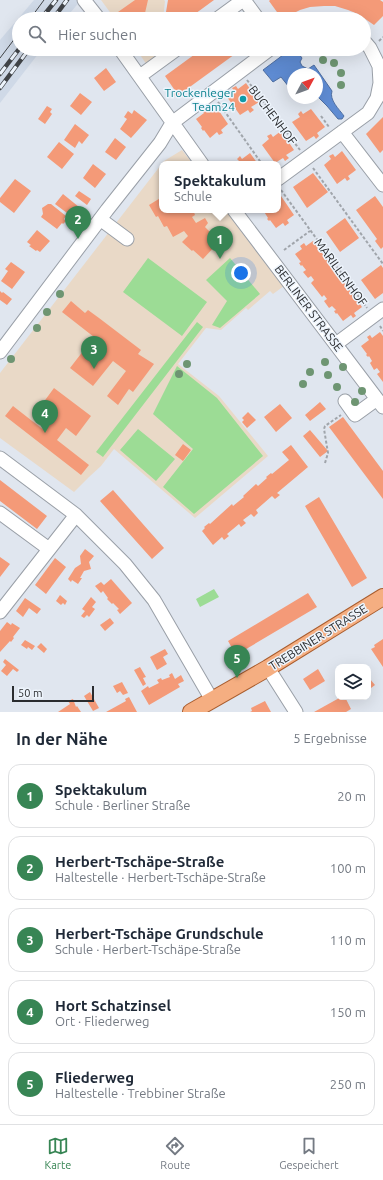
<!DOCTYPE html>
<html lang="de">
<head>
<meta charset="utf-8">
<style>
  :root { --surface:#fff; --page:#f2f2f3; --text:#1f2937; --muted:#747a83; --line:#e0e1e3; --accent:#378554 }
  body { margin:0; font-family:Ubuntu,sans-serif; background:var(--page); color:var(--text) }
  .controls { position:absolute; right:12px; bottom:12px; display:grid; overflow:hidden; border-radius:8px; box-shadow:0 4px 16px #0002 }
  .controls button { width:36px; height:36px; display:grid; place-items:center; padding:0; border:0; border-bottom:1px solid var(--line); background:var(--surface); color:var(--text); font:20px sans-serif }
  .compass { position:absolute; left:287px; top:68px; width:36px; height:36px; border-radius:50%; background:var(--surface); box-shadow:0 4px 16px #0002; rotate:49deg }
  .scale { position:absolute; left:12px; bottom:10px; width:82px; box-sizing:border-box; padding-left:4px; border:2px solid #2a2c2f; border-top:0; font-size:11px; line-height:14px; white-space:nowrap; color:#2a2c2f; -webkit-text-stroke:3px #edf4fc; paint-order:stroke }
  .you { position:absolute; left:241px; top:273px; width:14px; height:14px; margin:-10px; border:3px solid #fff; border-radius:50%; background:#1a73e8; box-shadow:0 0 0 6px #1a73e833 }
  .badge { display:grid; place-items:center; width:26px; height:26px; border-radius:50%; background:var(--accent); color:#fff; font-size:13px; font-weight:700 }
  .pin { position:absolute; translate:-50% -33px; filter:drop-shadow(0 1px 2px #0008) }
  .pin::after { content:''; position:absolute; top:21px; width:14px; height:12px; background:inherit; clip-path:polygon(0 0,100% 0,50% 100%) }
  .popup { position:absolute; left:159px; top:161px; width:122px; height:52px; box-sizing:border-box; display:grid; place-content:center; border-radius:8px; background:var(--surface); filter:drop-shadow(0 1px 3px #0005); font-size:13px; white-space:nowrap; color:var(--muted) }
  .popup b { font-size:15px; color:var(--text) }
  .popup::after { content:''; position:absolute; left:50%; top:100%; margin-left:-8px; border:8px solid transparent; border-top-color:var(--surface) }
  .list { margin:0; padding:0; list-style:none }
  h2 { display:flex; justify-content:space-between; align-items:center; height:52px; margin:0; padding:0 16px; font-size:17px }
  h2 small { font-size:13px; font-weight:400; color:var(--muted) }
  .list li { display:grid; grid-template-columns:26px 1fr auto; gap:12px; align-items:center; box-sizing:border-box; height:64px; margin:0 8px 8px; padding:0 8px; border:1px solid var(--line); border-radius:12px }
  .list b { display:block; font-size:15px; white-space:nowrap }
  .list p { margin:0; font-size:13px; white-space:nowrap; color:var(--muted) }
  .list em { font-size:13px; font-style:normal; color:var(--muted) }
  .icon { flex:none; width:22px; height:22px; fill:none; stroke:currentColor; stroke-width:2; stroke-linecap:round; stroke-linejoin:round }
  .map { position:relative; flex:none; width:383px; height:712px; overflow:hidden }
  .search { position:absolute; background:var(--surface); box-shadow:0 4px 16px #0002; left:12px; right:12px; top:12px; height:44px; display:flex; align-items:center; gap:10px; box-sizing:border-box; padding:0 14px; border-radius:22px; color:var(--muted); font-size:15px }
  .sheet { height:412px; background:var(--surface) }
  nav { display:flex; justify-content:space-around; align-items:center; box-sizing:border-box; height:56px; border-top:1px solid var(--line); background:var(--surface); font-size:11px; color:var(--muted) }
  nav a { display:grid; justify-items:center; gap:2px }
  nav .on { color:var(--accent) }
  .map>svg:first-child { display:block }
  .built { fill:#cfd9e7 }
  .education { fill:#e9d9c7 }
  .green { fill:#9cdc95 }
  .water { fill:#5e8bd2; stroke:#4e6ea1 }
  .building { fill:#f49a78 }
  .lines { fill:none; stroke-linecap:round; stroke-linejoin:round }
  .minor-casing { stroke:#999fa7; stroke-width:15 }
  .major-casing { stroke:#a95d2e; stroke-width:18 }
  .path { stroke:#a0a5ab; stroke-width:2; stroke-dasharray:3 2; stroke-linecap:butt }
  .minor { stroke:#fff; stroke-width:13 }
  .major { stroke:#f5ae81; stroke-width:16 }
  .tram { stroke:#414448; stroke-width:1 }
  .rail-casing { stroke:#414448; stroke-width:4.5 }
  .rail { stroke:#edf4fc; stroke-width:3; stroke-dasharray:9; stroke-linecap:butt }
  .tree { fill:#6e9572 }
  .culture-dot { fill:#0f9aa8; stroke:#edf4fc; stroke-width:1.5 }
  .labels { text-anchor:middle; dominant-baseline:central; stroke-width:3; stroke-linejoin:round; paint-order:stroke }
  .culture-label { font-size:12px; fill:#0d838f; stroke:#edf4fc; text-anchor:end }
  .street-label { font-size:12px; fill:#2a2c2f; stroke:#edf4fc }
</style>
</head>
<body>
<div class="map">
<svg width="383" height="712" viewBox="0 0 383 712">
  <rect width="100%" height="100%" fill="#e0e6ef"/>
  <!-- built -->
  <path class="built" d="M34 0H81L65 19H19V49H42L0 103V40Z"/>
  <!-- education -->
  <path class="education" d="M101 0H164L165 1 163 19H115Z
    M136 49H168L147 65Z
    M182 150 193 164H162V210H230L288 283 273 294 270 291 248 310 246 308 221 330 206 328 178 364 219 396 268 456 195 518 114 449 101 466 89 477 74 492 0 438V373L164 161Z"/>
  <!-- green -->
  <path class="green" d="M148 258 207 302 182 336 123 292Z
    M230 258 260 294 220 328 212 325 227 301 206 280Z
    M197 322 203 327 103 457 96 452Z
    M177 366 217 398 263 456 194 514 163 487 193 449 153 414Z
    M138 429 175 459 156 481 120 450Z
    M214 589 219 597 200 607 196 599Z"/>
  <!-- water -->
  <path class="water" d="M291 49H295L302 58 300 62 302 66 308 69 314 65 332 91C329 100 339 109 344 116L342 119H338L327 106 317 96V74H293V92L281 77 273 82 263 70Z"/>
  <!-- building -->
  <path class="building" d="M135 0H148L145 13 147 15 149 13 152 14 154 16V19H123L118 12Z
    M168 0H214L188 19 165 18Z
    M270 0H380L383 2V16L374 25 358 14 348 10 335 6H324L310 7 300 10 282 19 269 1Z
    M202 49H242L176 97 173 94 176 92 165 76Z
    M106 68 116 82 104 91 94 78Z
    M246 83 259 102 251 107 254 110 250 113 248 110 240 115 227 97 234 91 232 88 236 86 238 89Z
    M80 93 92 102 81 115 70 106Z
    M215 105 228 124 221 130 223 133 219 135 217 132 210 138 204 130 203 131 201 128 202 127 196 119 204 113 202 111 205 108 207 111Z
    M47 106 52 109 50 112 52 114 45 124 38 119Z
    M311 109 325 127 317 133 319 136 316 139 314 136 306 141 292 122 300 117 298 114 301 111 303 114Z
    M134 110 147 120 131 138 120 129 127 119 124 117 128 111 132 114Z
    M383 117V150L380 153 366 134Z
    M75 124 89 135 82 144 79 141 75 148 64 140Z
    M281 131 294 150 286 155 289 158 285 161 283 158 275 163 262 145 269 139 267 136 271 134 273 137Z
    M115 138 126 147 116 160 105 152Z
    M59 142 74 154 62 169 47 157Z
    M342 151 356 170 348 176 350 179 347 181 345 178 337 184 324 165 331 159 329 156 333 154 335 157Z
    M250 153 258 164H235L239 161 237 159 240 156 242 159Z
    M93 164 106 174 95 188 83 178Z
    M313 173 328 192 307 208 293 187Z
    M15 179 31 191 14 213 0 202V198Z
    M79 191 91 199 87 205 75 196Z
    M63 194 79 207 71 216 55 204Z
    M281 196 294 215 287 220 289 223 285 226 283 223 276 228 270 220 269 221 267 219 268 218 263 210H278V198Z
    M375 196 383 207V247L381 249 375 241 377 239 356 210Z
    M162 197V210H196V211L194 212 195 215 192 217 196 223 205 218 208 223 205 227 211 233 215 230 223 238 219 242 217 240 214 243 216 245 203 259 193 250 192 251 182 242 188 236 184 231 173 237 167 226 164 227 158 216 156 217 149 205Z
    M48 204H51L66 216 64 219 66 221 63 224 62 223 57 229 41 217 43 214 42 208Z
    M345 218 359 238 340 252 326 232Z
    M37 230 50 241 40 252 37 250 36 251 29 246 31 245 27 242Z
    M313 241 362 307 354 313 356 316 353 318 351 315 343 321 337 313 336 314 334 311 336 310 332 306 329 308 324 301 327 299 324 295 322 297 311 283 314 280 311 276 308 278 303 272 306 270 302 265 301 266 299 263 301 262 295 254 302 249 300 246 304 243 306 246Z
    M11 262 25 272 12 289 1 281 8 271 5 269Z
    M381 265 383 268V293L375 299 361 280Z
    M0 291 2 293 3 292 12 299 7 305 0 300Z
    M71 301 85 313 88 310 99 318 141 350 138 354 154 364 133 392 129 389 118 405 107 396 126 371 113 361 93 386 70 368 94 337 62 312Z
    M380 332 383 336V382L377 374 380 372 377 368 374 370 370 363 372 361 369 356 368 357 366 355 367 354 361 346 369 340 367 337 370 335 372 338Z
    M54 388 91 416 76 436 66 428 57 440 89 465 81 475 5 416 13 406 45 431 54 419 40 407Z
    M320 402 326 409 310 421 305 415Z
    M280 404 292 418 276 432 264 417Z
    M248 412 256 420 247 428 242 422 244 420 242 418Z
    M343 417 383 471V499L329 427Z
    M310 430 328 451 320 457 303 436Z
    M183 444 191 450 183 461 175 455Z
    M291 445 308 467 277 493 280 495 275 499 272 496 256 510 258 513 254 517 251 514 243 520 246 523 241 527 239 524 227 534 229 536 224 540 222 537 213 545 202 531 205 528 204 527 209 523 210 524 232 504 233 506 244 497 243 496 256 484 258 486 267 478 266 477 271 473 272 474 289 460 282 452Z
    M0 480 47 516 37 529 0 501Z
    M113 490 164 548 152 559 100 501Z
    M319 497 367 578 352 587 305 506Z
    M85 549 94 556 89 562 91 569 84 571 80 578H82L78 584 72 580 71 582 68 579 75 568 81 564 80 556Z
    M0 557 10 564 0 577Z
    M55 558 66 567 46 594 35 585Z
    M111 579 132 603 120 614 117 610 119 609 113 603 112 604 107 599 108 598 103 591 101 593 95 586 101 582 104 585Z
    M308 593 317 607 236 655 228 641Z
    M60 595 67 601 65 605 63 603 61 605 56 601Z
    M91 597 96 602 92 607 95 609 89 617 87 615 84 618 81 616 85 611 82 609Z
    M25 598 41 609 37 614 29 608 23 617 16 611Z
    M110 618 114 623 105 631 100 625Z
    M7 622 11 625 12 623 20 628 13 637 14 638 11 642 10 641 0 652V631Z
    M383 639V667L371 649 375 647 374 645Z
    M25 640 35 646 32 650 28 647 27 649 21 645Z
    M41 643 47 649 44 653 37 647Z
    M165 649 168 654 163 657 167 664 157 670 150 657Z
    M5 659 19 670 17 672 13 669 7 676 1 671 6 665 3 662Z
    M140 667 146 677 143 678 146 684 143 686 134 670Z
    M318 669 325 681 310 690 303 679Z
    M172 673 175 679 181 675 184 681 178 684 180 687 149 705 141 691 148 686 149 688 159 683 157 680 161 678 162 680 170 677 169 675Z
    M370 679 375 685 371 688 368 684V680Z
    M122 682 128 693 123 695 120 691 117 693 113 686Z
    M90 692 99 708 93 711 84 696Z
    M129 697 137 712H106L126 701 125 699Z
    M341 697H345L351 709 346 712H314Z
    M73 699 76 707 77 706 81 712H58L70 704 68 701Z
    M265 701 271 712H250L252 711 251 708Z"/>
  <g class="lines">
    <!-- minor casing -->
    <g class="minor-casing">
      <path id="minor" d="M84 0 99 19
        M244 0 258 19
        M217 19 243 0
        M120 49 202 164
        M140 76 177 49
        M342 132 383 185
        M278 179 368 113 377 98 380 83 379 66 370 48 364 41
        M234 210 383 407
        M100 219 127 239
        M336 344 383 309
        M0 352 107 210 160 143 172 123 270 49
        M345 401 355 415 377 399
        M0 458 76 515 125 564 154 600 212 700
        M0 513 49 549
        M0 612 76 515
        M268 668 296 712"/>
    </g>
    <!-- major casing -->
    <g class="major-casing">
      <path id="major" d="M191 712 268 668 383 597"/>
    </g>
    <!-- path -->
    <path class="path" d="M379 41 383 37
      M247 80 300 150
      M218 102 262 164
      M321 116 329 127
      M313 168 383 264
      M281 190 367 308
      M284 250 310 231
      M380 326 383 331
      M325 463 328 453 324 429 325 426 341 415"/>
    <!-- minor -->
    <use href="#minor" class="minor"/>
    <!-- major -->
    <use href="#major" class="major"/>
    <!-- tram -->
    <path class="tram" d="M30 19 44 0
      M0 58 19 33"/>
    <!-- rail casing -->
    <g class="rail-casing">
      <path id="rail" d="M41 19 56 0
        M53 19 67 0
        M0 74 19 49
        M0 88 29 49"/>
    </g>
    <!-- rail -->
    <use href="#rail" class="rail"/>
  </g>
  <!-- trees -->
  <g class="tree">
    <circle cx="323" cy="60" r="4"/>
    <circle cx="334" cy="63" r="4"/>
    <circle cx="341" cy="73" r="4"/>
    <circle cx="341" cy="85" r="4"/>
    <circle cx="60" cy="294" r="4"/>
    <circle cx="47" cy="312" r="4"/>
    <circle cx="37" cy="328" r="4"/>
    <circle cx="11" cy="359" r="4"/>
    <circle cx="325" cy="362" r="4"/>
    <circle cx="187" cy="364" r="4"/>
    <circle cx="343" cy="367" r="4"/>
    <circle cx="310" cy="372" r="4"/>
    <circle cx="179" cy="374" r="4"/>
    <circle cx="328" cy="375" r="4"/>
    <circle cx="303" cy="384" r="4"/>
    <circle cx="337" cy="387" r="4"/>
    <circle cx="362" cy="391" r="4"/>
    <circle cx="355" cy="402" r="4"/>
  </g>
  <!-- markers -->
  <circle class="culture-dot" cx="243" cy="99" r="4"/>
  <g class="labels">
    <!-- culture labels -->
    <g class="culture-label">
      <text x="235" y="92">Trockenleger<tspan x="235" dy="14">Team24</tspan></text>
    </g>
    <!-- street labels -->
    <g class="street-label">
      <text transform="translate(273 115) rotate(53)">BUCHENHOF</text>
      <text transform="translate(341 272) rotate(54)">MARILLENHOF</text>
      <text transform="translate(309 308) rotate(53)">BERLINER STRASSE</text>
      <text transform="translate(318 637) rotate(-32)">TREBBINER STRASSE</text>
    </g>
  </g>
</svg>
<div class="controls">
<button><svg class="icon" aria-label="layers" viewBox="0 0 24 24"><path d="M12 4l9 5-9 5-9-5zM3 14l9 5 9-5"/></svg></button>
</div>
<svg class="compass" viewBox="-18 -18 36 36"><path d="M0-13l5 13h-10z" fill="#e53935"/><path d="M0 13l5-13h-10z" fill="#747a83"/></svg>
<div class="scale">50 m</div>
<div class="you"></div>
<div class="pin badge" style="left:220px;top:259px">1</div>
<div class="popup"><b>Spektakulum</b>Schule</div>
<div class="pin badge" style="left:78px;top:239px">2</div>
<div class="pin badge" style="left:94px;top:369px">3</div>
<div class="pin badge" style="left:45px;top:433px">4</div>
<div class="pin badge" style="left:237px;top:678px">5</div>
<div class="search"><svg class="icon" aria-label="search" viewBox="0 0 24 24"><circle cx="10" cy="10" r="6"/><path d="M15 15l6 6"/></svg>Hier suchen</div>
</div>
<section class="sheet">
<h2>In der Nähe<small>5 Ergebnisse</small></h2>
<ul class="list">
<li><span class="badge">1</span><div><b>Spektakulum</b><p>Schule · Berliner Straße</p></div><em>20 m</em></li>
<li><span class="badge">2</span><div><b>Herbert-Tschäpe-Straße</b><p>Haltestelle · Herbert-Tschäpe-Straße</p></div><em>100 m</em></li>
<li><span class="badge">3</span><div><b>Herbert-Tschäpe Grundschule</b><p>Schule · Herbert-Tschäpe-Straße</p></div><em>110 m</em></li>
<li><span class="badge">4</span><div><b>Hort Schatzinsel</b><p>Ort · Fliederweg</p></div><em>150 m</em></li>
<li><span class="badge">5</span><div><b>Fliederweg</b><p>Haltestelle · Trebbiner Straße</p></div><em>250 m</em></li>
</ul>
</section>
<nav>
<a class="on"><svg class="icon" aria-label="map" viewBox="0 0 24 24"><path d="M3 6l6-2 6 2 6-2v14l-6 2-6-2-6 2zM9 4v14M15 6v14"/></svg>Karte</a>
<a><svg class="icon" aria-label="directions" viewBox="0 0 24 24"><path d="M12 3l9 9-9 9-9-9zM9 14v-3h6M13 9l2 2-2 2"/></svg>Route</a>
<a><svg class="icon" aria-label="saved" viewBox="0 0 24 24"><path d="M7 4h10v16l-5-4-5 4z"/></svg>Gespeichert</a>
</nav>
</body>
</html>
